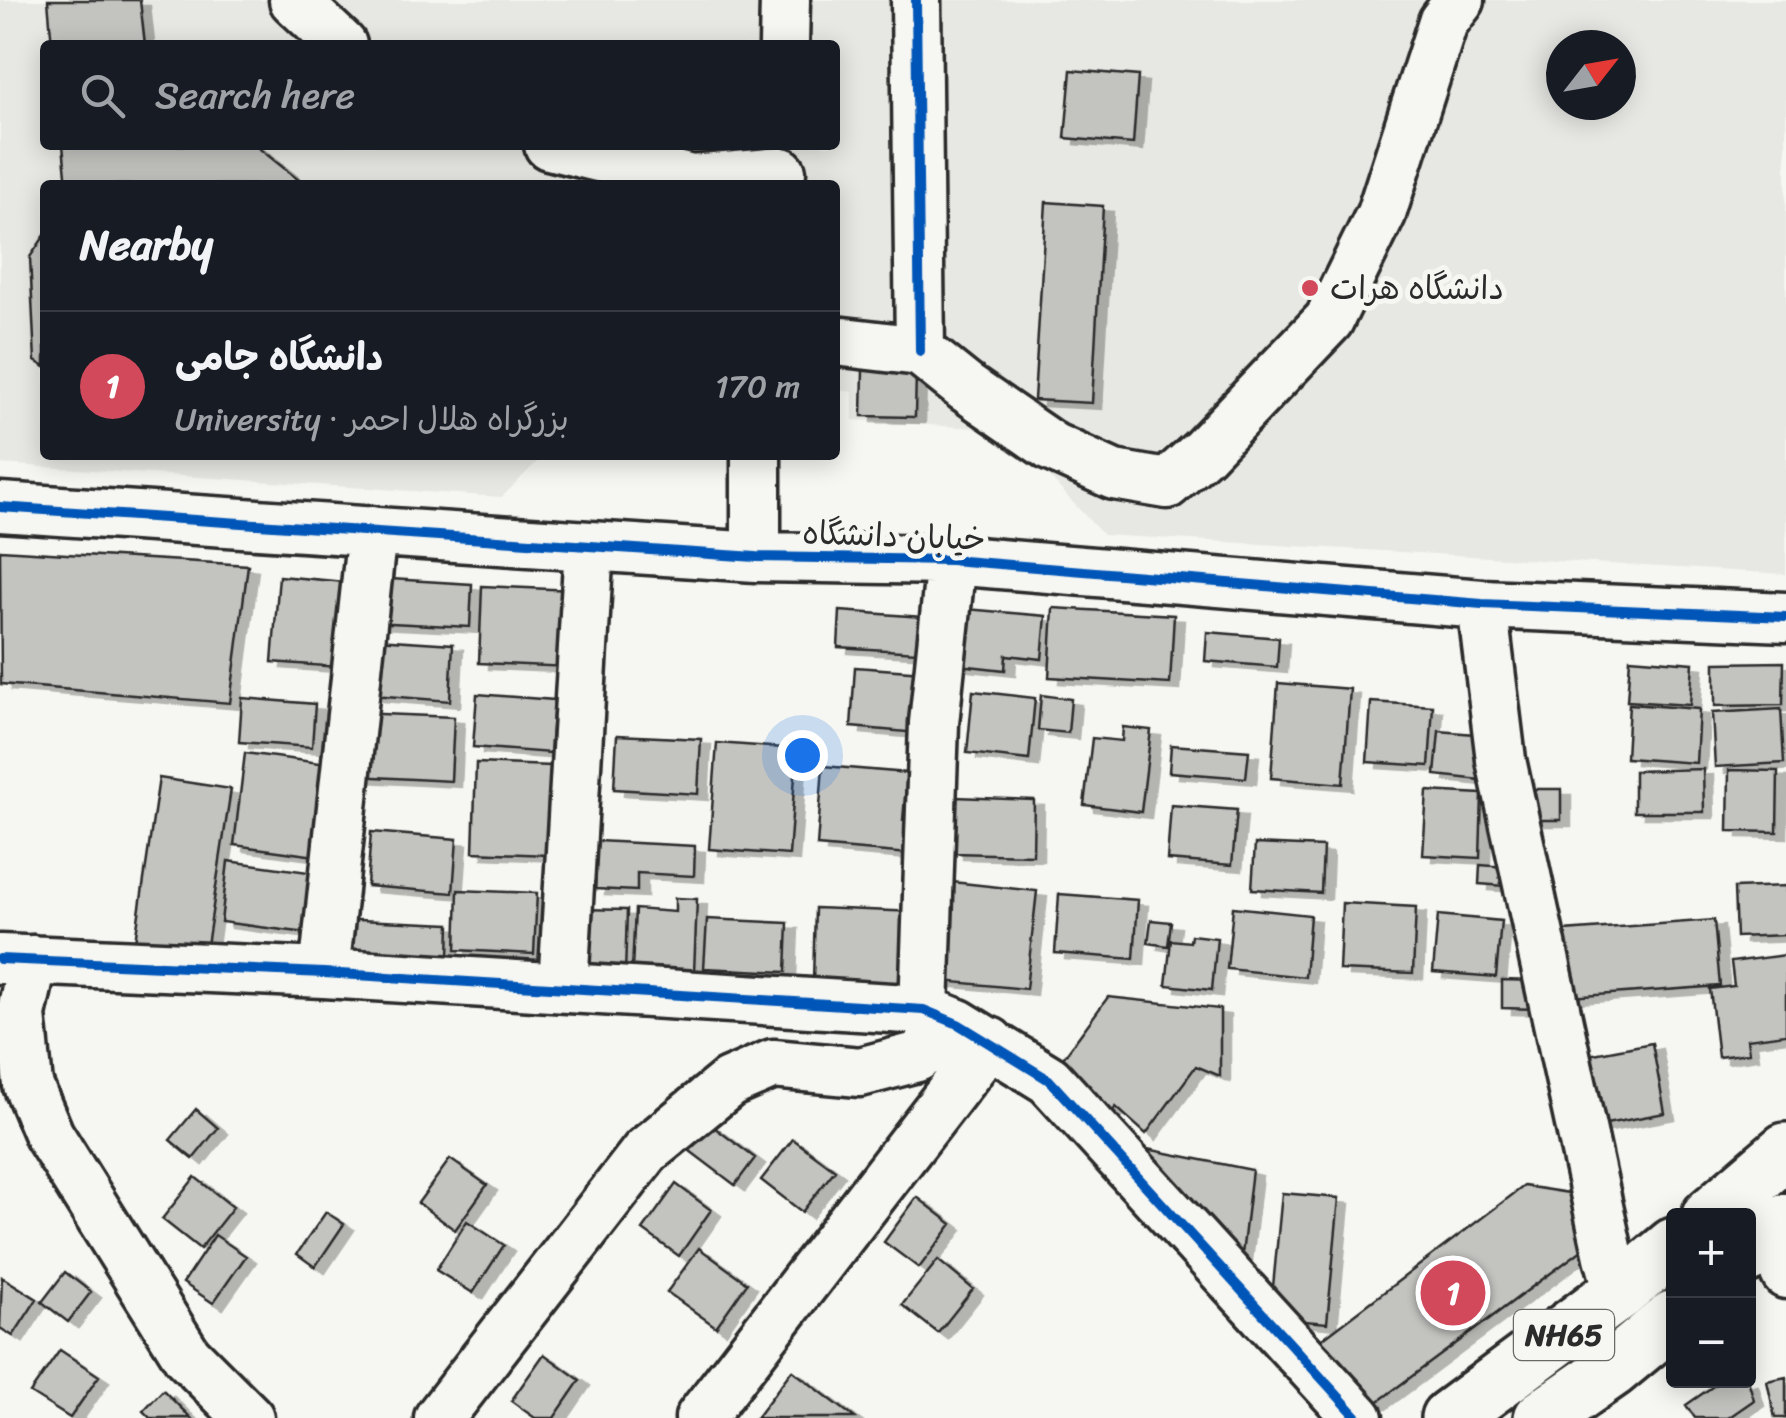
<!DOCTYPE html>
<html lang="en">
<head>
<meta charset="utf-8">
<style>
  :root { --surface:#171b24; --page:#242831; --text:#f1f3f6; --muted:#9ea1a6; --line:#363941; --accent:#d1495b }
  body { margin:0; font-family:Sriracha,"Playpen Sans Arabic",sans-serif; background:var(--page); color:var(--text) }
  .controls { position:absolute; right:30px; bottom:30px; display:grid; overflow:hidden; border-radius:10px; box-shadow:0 5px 25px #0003 }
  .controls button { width:90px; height:90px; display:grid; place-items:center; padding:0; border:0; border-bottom:2px solid var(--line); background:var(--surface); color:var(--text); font:50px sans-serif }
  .compass { position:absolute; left:1546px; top:30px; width:90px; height:90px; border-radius:50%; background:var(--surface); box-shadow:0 5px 25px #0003; rotate:59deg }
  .you { position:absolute; left:802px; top:755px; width:35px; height:35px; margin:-25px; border:8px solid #fff; border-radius:50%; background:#1a73e8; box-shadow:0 0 0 15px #1a73e833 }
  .badge { display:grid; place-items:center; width:65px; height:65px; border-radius:50%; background:var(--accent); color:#fff; font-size:32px; font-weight:700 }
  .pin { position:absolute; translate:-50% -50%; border:5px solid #fff; box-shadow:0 2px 10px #0006 }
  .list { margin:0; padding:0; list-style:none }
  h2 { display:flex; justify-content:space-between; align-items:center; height:130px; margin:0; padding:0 40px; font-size:42px }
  h2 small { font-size:32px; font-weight:400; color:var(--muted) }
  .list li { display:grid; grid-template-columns:65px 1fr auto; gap:30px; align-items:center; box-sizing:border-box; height:150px; padding:0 40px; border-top:2px solid var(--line) }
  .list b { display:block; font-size:38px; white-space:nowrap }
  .list p { margin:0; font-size:32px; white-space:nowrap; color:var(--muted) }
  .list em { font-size:32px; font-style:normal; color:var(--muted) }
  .icon { flex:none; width:55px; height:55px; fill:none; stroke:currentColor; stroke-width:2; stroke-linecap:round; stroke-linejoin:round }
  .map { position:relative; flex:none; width:1786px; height:1418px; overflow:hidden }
  .search { position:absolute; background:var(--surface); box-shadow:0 5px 25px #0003; left:40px; top:40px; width:800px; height:110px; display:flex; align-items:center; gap:25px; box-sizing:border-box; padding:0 35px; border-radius:10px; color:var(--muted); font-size:38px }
  .panel { position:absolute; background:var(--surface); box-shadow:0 5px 25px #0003; left:40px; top:180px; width:800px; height:280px; border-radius:10px }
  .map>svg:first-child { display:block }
  .built { fill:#e7e7e3; fill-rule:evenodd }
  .building { fill:#c3c3c0; stroke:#2b2b2b; stroke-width:2.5; filter:url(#shadow) }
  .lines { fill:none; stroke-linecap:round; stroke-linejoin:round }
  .minor-casing { stroke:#2b2b2b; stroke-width:55 }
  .highway-casing { stroke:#2b2b2b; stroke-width:62 }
  .minor { stroke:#f6f6f2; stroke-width:48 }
  .highway { stroke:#f6f6f2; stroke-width:55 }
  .cycleway-casing { stroke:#f6f6f2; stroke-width:16 }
  .cycleway { stroke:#0057b8; stroke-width:10 }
  .poi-dot { fill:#d1495b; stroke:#f6f6f2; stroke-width:4 }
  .labels { text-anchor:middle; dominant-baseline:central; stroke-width:10; stroke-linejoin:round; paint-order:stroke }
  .shield { fill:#f6f6f2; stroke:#686867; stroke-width:2.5 }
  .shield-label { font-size:30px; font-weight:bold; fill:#2b2b2b }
  .poi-label { font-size:32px; fill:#2b2b2b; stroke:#f6f6f2; text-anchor:start }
  .street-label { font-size:32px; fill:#2b2b2b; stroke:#f6f6f2 }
</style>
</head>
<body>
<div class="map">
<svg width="1786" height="1418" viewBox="0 0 1786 1418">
  <defs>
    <filter id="shadow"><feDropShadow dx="10" dy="6" stdDeviation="0" flood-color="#0004"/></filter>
  </defs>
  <rect width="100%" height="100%" fill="#f6f6f2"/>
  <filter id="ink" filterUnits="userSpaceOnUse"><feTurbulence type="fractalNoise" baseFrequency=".01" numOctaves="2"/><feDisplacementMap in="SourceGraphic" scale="20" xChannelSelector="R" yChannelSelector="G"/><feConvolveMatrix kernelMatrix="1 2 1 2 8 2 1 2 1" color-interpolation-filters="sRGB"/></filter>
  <g filter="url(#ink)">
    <!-- built -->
    <path class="built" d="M0 0H1786V574L1103 535 1006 430 853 420V392L835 390V185H45V455H544L502 497 0 464ZM45 45H835V145H45ZM1561 45H1621V105H1561Z"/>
    <!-- building -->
    <path class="building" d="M48 0H140L145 45H52Z
      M1071 70 1138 76 1133 144 1065 138Z
      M63 145H255L305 185H67Z
      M1046 202 1103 206 1092 403 1034 400Z
      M45 235V367L35 361 30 257Z
      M863 370 916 371 915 417 862 416Z
      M0 550 248 565 230 703 1 684Z
      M279 576 345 582 338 667 272 662Z
      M374 578 472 584 470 627 371 622Z
      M482 586 573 590 569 667 479 663Z
      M955 608 1046 616 1042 659 1006 655 1005 670 950 664Z
      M1053 608 1174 615 1170 684 1049 677Z
      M840 611 936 618 933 653 838 647Z
      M1207 632 1279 638 1277 667 1205 661Z
      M376 639 453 644 450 701 373 695Z
      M1630 658 1693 663 1690 705 1627 701Z
      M1784 662 1783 705 1715 706V663Z
      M855 667 923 672 918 733 851 727Z
      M1278 683 1350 689 1343 784 1271 778Z
      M973 691 1035 698 1029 760 967 753Z
      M477 694 554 700 550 753 473 747Z
      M1041 695 1071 699 1068 733 1038 730Z
      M242 698 315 704 312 747 239 742Z
      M1371 702 1433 706 1429 766 1367 762Z
      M1629 704 1699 709 1696 763 1626 758Z
      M1781 709 1784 763 1715 767 1712 713Z
      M357 713 454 717 451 781 355 776Z
      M1123 727 1151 730 1141 812 1084 805 1092 738 1122 741Z
      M1439 731 1486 735 1490 781 1435 775Z
      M617 735 701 739 698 794 614 789Z
      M717 743 797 749 789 855 709 849Z
      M1171 745 1249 751 1246 778 1169 772Z
      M245 753 335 765 323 857 234 845Z
      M476 763 552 766 548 855 473 852Z
      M823 766 907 773 903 820 923 821 920 855 817 846Z
      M1703 769 1704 812H1634V771Z
      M1729 770 1778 771 1777 832 1728 831Z
      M159 778 231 789 206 952 135 941Z
      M1519 789H1561V820H1520Z
      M1427 791 1482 794 1480 858 1423 855Z
      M955 797 1034 800 1033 855 953 853Z
      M1171 805 1237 810 1232 865 1167 860Z
      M371 832 457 839 453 893 367 886Z
      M597 841 695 846 694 876 637 873V891L595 889Z
      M1255 844 1323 847 1321 893 1252 889Z
      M228 861 323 874 315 934 221 922Z
      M1480 865 1519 868 1518 887 1479 884Z
      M943 881 1037 891 1026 989 932 980Z
      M1786 886V935L1736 937 1734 888Z
      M458 890 537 893 534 954 456 950Z
      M1059 894 1138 900 1134 959 1055 953Z
      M675 898 697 899 694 973 632 969 635 909 675 912Z
      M1342 903 1416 907 1413 973 1339 970Z
      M1233 907 1310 915 1305 977 1227 969Z
      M815 908 918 912 915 986 813 982Z
      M579 909 627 910 625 975 577 974Z
      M1438 915 1501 921 1496 977 1433 972Z
      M335 919 450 924 449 957 333 953Z
      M707 919 788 923 786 972 704 968Z
      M1151 920 1171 922 1168 946 1148 943Z
      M1714 920 1720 986 1570 997 1564 931Z
      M1191 935 1217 938 1212 990 1166 985 1171 940 1190 942Z
      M1786 955V1034L1747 1039 1749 1053 1718 1057 1710 989 1734 986 1731 962Z
      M1502 980 1537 981V1009L1502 1008Z
      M1108 997 1220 1009V1076L1196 1066 1146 1134 1116 1107 1105 1120 1058 1065Z
      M1652 1043 1665 1113 1595 1126 1583 1056Z
      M196 1109 218 1128 193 1159 170 1140Z
      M710 1124 755 1158 735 1185 690 1151Z
      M793 1139 835 1170 802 1212 761 1180Z
      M1132 1146 1252 1170 1242 1255 1212 1251Z
      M450 1159 487 1185 455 1230 418 1203Z
      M195 1177 233 1207 200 1249 162 1219Z
      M676 1184 711 1210 679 1256 643 1230Z
      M1524 1186 1575 1194 1594 1241 1376 1403 1349 1389 1314 1345Z
      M1282 1193 1339 1198 1327 1323 1270 1318Z
      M917 1197 952 1224 919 1268 884 1242Z
      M326 1212 344 1224 315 1267 297 1254Z
      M467 1221 504 1245 473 1293 436 1270Z
      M215 1235 246 1256 213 1303 183 1283Z
      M699 1248 747 1283 716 1327 667 1292Z
      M938 1260 973 1289 938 1333 902 1305Z
      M65 1272 91 1292 68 1322 42 1302Z
      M2 1277 37 1299 13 1336 0 1328Z
      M60 1350 99 1376 70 1418 30 1393Z
      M544 1354 580 1380 554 1418H535L511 1401Z
      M792 1370 855 1418H756Z
      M1786 1377V1418H1775L1767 1381Z
      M1722 1380H1748L1754 1400 1728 1418H1695L1686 1405Z
      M163 1390 191 1418H150L143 1411Z"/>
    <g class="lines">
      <!-- minor casing -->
      <g class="minor-casing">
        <path id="minor" d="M294 0 342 45
          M916 0 920 351
          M784 45 785 0
          M549 145 692 180 781 172
          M835 341 920 351 965 387 1052 447 1114 475 1167 484 1203 452 1329 320 1381 214 1443 22 1460 0
          M756 455V557
          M0 507 756 557 951 560 1482 604 1786 617
          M1482 604 1501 760 1609 1257 1619 1292
          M0 959 324 973 924 1010 958 1024 1049 1080 1358 1418
          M33 960 21 1015 28 1085 49 1135 187 1356 249 1418
          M324 973 372 531
          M563 987 589 546
          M924 1010 934 723 951 560
          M1769 1238 1786 1274
          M439 1418 646 1151 729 1083 773 1064 860 1072 917 1057 958 1024
          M700 1418 990 1042"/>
      </g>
      <!-- highway casing -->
      <g class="highway-casing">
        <path id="highway" d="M1710 1216 1786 1151
          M1748 1255 1786 1222
          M1449 1418 1619 1292 1674 1246
          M1542 1418 1611 1370 1674 1318"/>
      </g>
      <!-- minor -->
      <use href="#minor" class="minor"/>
      <!-- highway -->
      <use href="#highway" class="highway"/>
      <!-- cycleway casing -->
      <g class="cycleway-casing">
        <path id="cycleway" d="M916 0 920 351
          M0 507 756 557 951 560 1482 604 1786 617
          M0 959 324 973 924 1010 958 1024 1049 1080 1358 1418"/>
      </g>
      <!-- cycleway -->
      <use href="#cycleway" class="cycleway"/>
    </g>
  </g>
  <!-- markers -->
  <circle class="poi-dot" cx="1310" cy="288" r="10"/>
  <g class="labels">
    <!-- shield labels -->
    <rect class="shield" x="1514" y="1310" width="100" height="50" rx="8"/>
    <g class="shield-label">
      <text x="1564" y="1335">NH65</text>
    </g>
    <!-- poi labels -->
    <g class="poi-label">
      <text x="1330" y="288">دانشگاه هرات</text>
    </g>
    <!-- street labels -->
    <g class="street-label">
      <text transform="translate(894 536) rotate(2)">خیابان دانشگاه</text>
    </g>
  </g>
</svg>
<div class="controls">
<button>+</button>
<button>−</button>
</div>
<svg class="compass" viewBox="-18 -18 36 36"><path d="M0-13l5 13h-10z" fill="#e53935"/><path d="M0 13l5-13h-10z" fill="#9ea1a6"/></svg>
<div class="you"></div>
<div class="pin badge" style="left:1453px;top:1293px">1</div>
<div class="search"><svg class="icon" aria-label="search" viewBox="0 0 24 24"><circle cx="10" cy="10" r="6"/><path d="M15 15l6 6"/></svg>Search here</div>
<section class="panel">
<h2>Nearby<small></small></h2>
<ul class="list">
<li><span class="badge">1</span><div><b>دانشگاه جامی</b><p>University · بزرگراه هلال احمر</p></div><em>170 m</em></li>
</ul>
</section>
</div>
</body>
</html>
